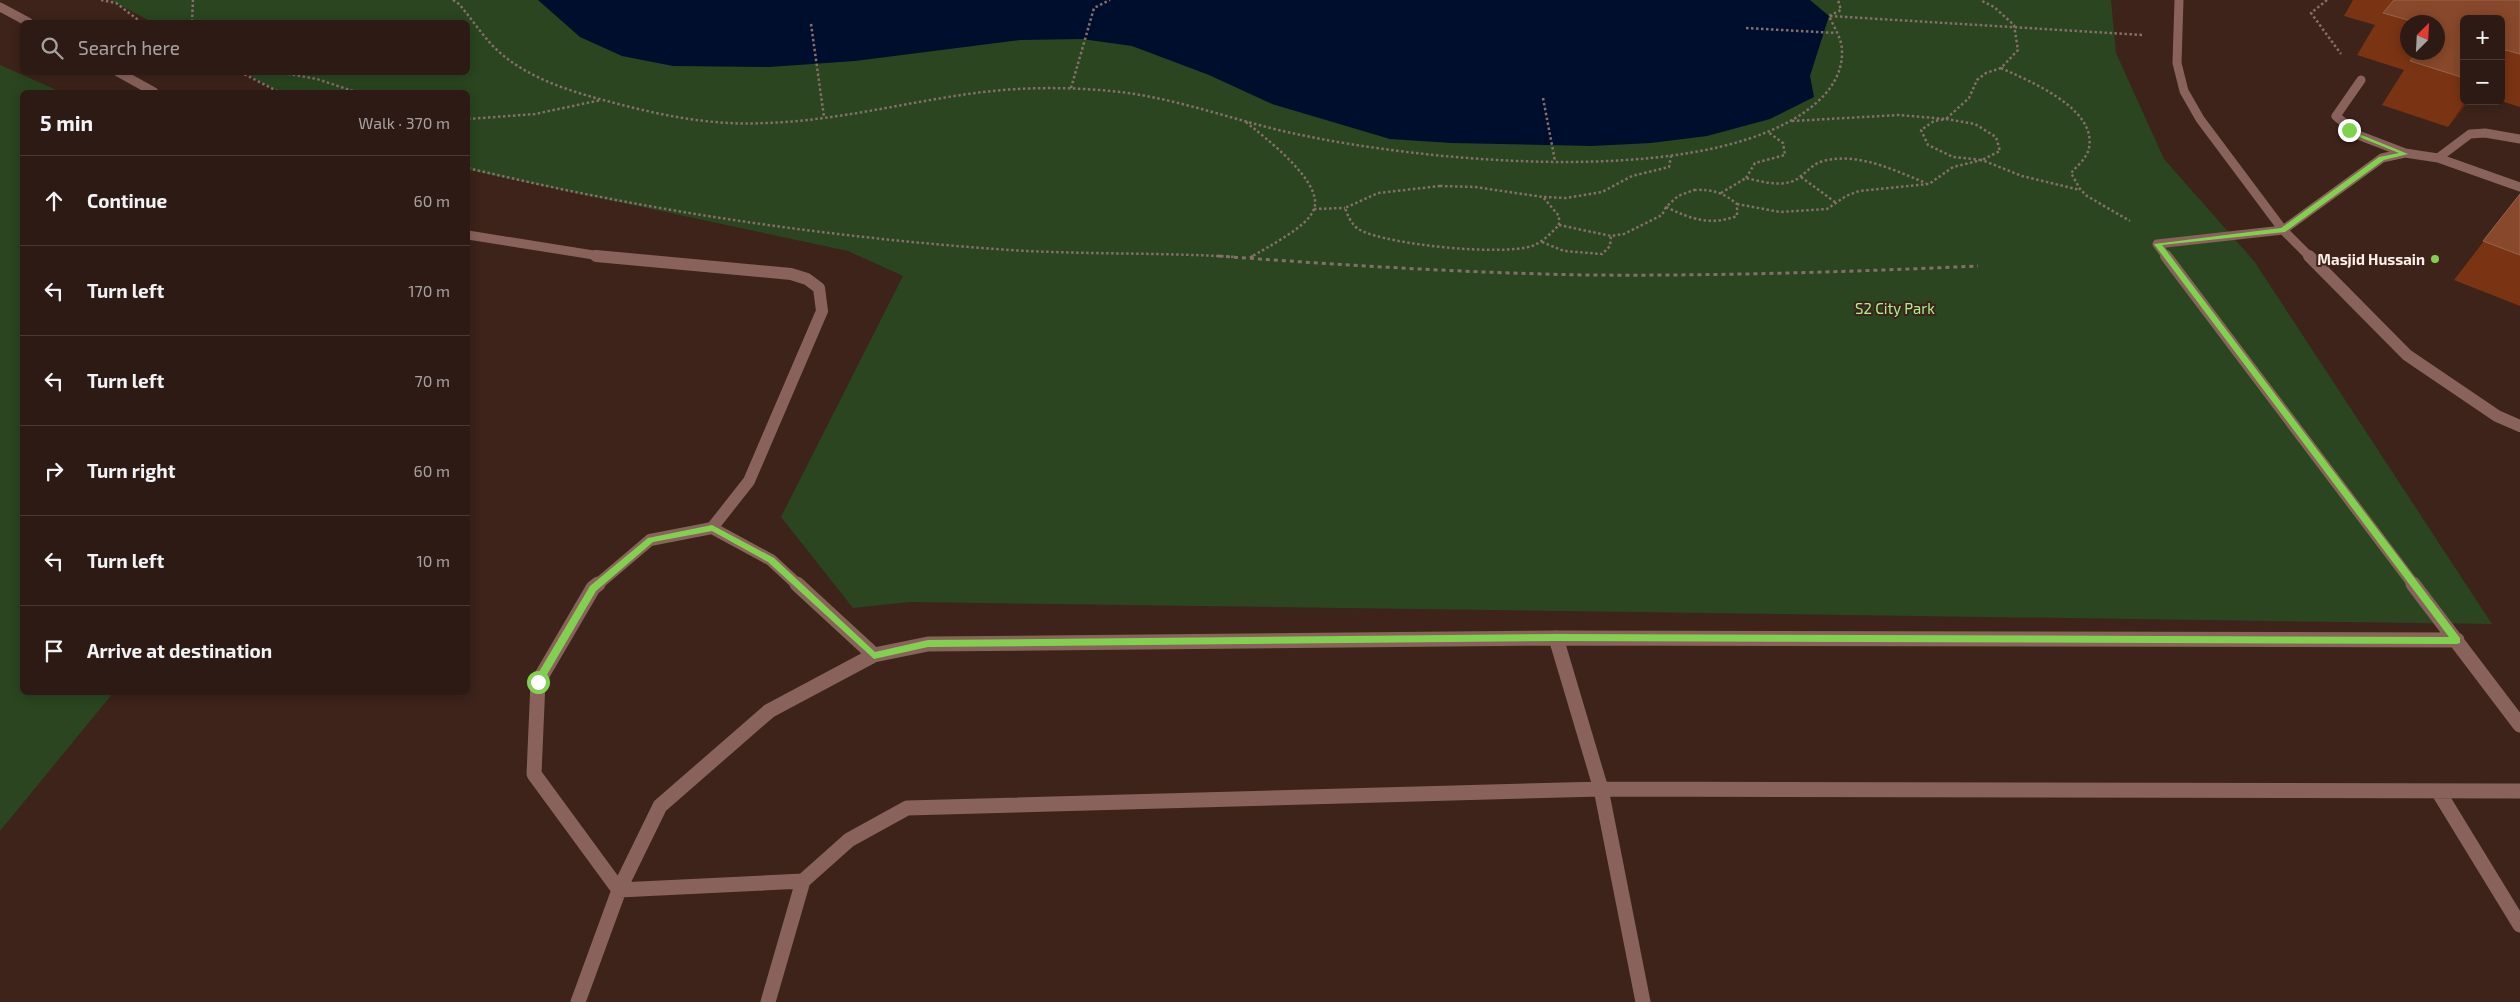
<!DOCTYPE html>
<html lang="en">
<head>
<meta charset="utf-8">
<style>
  :root { --surface:#2e1a14; --page:#36231d; --text:#f1f3f6; --muted:#a7a1a0; --line:#493834 }
  body { margin:0; font-family:"Exo 2",sans-serif; background:var(--page); color:var(--text) }
  .controls { position:absolute; right:15px; top:15px; display:grid; overflow:hidden; border-radius:8px; box-shadow:0 2px 12px #0003 }
  .controls button { width:45px; height:45px; display:grid; place-items:center; padding:0; border:0; border-bottom:1px solid var(--line); background:var(--surface); color:var(--text); font:25px sans-serif }
  .compass { position:absolute; left:2400px; top:15px; width:45px; height:45px; border-radius:50%; background:var(--surface); box-shadow:0 2px 12px #0003; rotate:24deg }
  .stop { position:absolute; width:15px; height:15px; margin:-11px; border:4px solid #82d04f; border-radius:50%; background:#fff }
  .stop.end { background:#82d04f; border-color:#fff; box-shadow:0 1px 5px #0008 }
  .list { margin:0; padding:0; list-style:none }
  h2 { display:flex; justify-content:space-between; align-items:center; height:65px; margin:0; padding:0 20px; font-size:21px }
  h2 small { font-size:16px; font-weight:400; color:var(--muted) }
  .list li { display:grid; grid-template-columns:32px 1fr auto; gap:15px; align-items:center; box-sizing:border-box; height:90px; padding:0 20px; border-top:1px solid var(--line) }
  .list b { display:block; font-size:19px; white-space:nowrap }
  .list em { font-size:16px; font-style:normal; color:var(--muted) }
  .icon { flex:none; width:28px; height:28px; fill:none; stroke:currentColor; stroke-width:2; stroke-linecap:round; stroke-linejoin:round }
  .map { position:relative; flex:none; width:2520px; height:1002px; overflow:hidden }
  .search { position:absolute; background:var(--surface); box-shadow:0 2px 12px #0003; left:20px; top:20px; width:450px; height:55px; display:flex; align-items:center; gap:12px; box-sizing:border-box; padding:0 18px; border-radius:8px; color:var(--muted); font-size:19px }
  .panel { position:absolute; background:var(--surface); box-shadow:0 2px 12px #0003; left:20px; top:90px; width:450px; height:605px; border-radius:8px }
  .map>svg:first-child { display:block }
  .green { fill:#2a4520 }
  .water { fill:#000e2d }
  .lines { fill:none; stroke-linecap:round; stroke-linejoin:round }
  .path-far1 { stroke:#856f68; stroke-width:2.5; stroke-dasharray:2.5 2.5; stroke-linecap:butt }
  .path { stroke:#856f68; stroke-width:3; stroke-dasharray:4 4; stroke-linecap:butt }
  .minor-far2 { stroke:#88625b; stroke-width:9 }
  .minor-far1 { stroke:#88625b; stroke-width:12 }
  .minor { stroke:#88625b; stroke-width:15 }
  .wall { fill:#7a3414; fill-rule:evenodd }
  .shaded-wall { fill:#5c250d }
  .building { fill:#88482b; stroke:#9a6249 }
  .route { fill:#82d04f }
  .poi-dot { fill:#82d04f; stroke:#3d231a; stroke-width:2 }
  .labels { text-anchor:middle; dominant-baseline:central; stroke-width:4; stroke-linejoin:round; paint-order:stroke }
  .poi-label { font-size:15px; font-weight:bold; fill:#fdeee9; stroke:#3d231a; text-anchor:end }
  .park-label { font-size:15px; fill:#abf192; stroke:#3d231a }
</style>
</head>
<body>
<div class="map">
<svg width="2520" height="1002" viewBox="0 0 2520 1002">
  <rect width="100%" height="100%" fill="#3d231a"/>
  <!-- green -->
  <path class="green" d="M110 0H2111L2116 53 2164 159 2254 261 2492 624 909 602 853 608 781 517 903 276 848 251 468 170V92H280L244 73 468 72V22H152Z
    M0 65 61 92H22V692L113 693 0 831Z"/>
  <!-- water -->
  <path class="water" d="M538 0H1810L1829 16 1810 76 1814 97 1770 119 1707 136 1651 143 1591 146 1452 143 1390 139 1272 104 1209 75 1132 46 1082 39 1020 40 855 61 769 67 673 66 622 56 580 37Z"/>
  <g class="lines">
    <!-- path-far1 -->
    <path class="path-far1" d="M101 0 116 3 141 22
      M453 0 459 4C472 19 483 37 498 51 528 78 569 91 607 101 659 115 711 126 765 123 838 121 910 101 983 92 1025 87 1068 87 1111 91 1175 97 1235 121 1296 134 1423 161 1684 187 1797 117 1820 103 1843 81 1842 51 1842 39 1834 27 1829 16L1841 10 1838 0
      M2327 0 2311 13 2341 54
      M1830 16 2143 35
      M192 22 193 0
      M811 24 824 117
      M1746 28 1836 33
      M2001 68C2029 81 2097 108 2089 148 2087 158 2077 166 2071 173L2080 189 2087 196 2130 221
      M240 72 279 92
      M278 72 317 79 356 92
      M1071 88 1094 8 1110 0
      M1543 98 1555 161
      M468 119 535 114 601 100
      M1946 119 1975 124 1996 137 2000 151 1982 160 1953 157 1928 145 1921 130 1934 121Z
      M1792 121 1899 115 1946 119 1969 98 1977 80 1986 73 2001 68 2018 50 2014 25 1994 7 1980 0
      M1246 122C1264 137 1324 182 1314 209 1308 227 1267 247 1251 257
      M468 168C641 210 817 236 995 249 1075 255 1156 252 1236 257
      M1801 177 1835 202
      M1746 178 1755 163 1785 155 1783 143 1768 132
      M1440 186 1475 187 1543 197 1559 216V225C1551 233 1543 242 1532 246 1501 256 1389 245 1360 230 1352 226 1348 216 1345 208L1378 193Z
      M1694 190C1712 189 1724 193 1737 204V216C1710 226 1691 219 1666 207L1678 196Z
      M1721 193 1746 178C1763 182 1787 189 1801 176 1809 170 1813 164 1823 161 1859 152 1893 170 1926 183
      M1544 197 1566 198 1602 192 1632 176 1669 167 1671 156
      M1737 204 1780 212 1827 209 1846 196 1859 191 1929 184 1953 167 1982 160 2022 176 2080 190
      M1314 209 1345 208
      M1559 225 1611 236 1624 234 1662 215 1666 207
      M1542 242 1564 251 1602 254 1610 246 1611 236"/>
    <!-- path -->
    <path class="path" d="M1218 256C1341 265 1465 273 1588 275 1718 276 1848 272 1978 266
      M1250 258 1253 256"/>
    <!-- minor-far2 -->
    <path class="minor-far2" d="M2179 0 2177 63 2184 91 2200 119 2283 230 2310 257
      M0 7 28 22
      M118 72 154 92
      M2361 80 2336 116 2358 135 2405 153
      M2438 158 2470 134 2485 133 2520 139
      M468 235 606 257
      M2167 257 2157 244 2283 230 2382 158 2405 153 2438 158 2520 187"/>
    <!-- minor-far1 -->
    <path class="minor-far1" d="M596 256 791 274 807 279 819 288 822 311 749 481 712 528
      M2166 256 2414 585
      M2309 256 2407 355 2497 416 2520 426
      M597 585 650 540 712 528 771 560 798 585"/>
    <!-- minor -->
    <path class="minor" d="M598 584 593 588 538 682 534 774 619 890 803 881
      M797 584 874 655
      M2413 584 2520 725
      M1556 638 1601 789 1643 1002
      M2438 791 2520 925
      M578 1002 619 890 660 806 769 711 874 655 928 644 1556 638 2457 640
      M768 1002 803 881 849 840 907 808 1601 789 2520 791"/>
  </g>
  <!-- wall -->
  <path class="wall" d="M2353 0H2520V107L2501 101V19H2464V101H2469L2448 127 2382 105 2404 70 2357 55 2375 25 2344 16ZM2408 22H2438V52H2408Z
    M2520 194V306L2454 280Z"/>
  <!-- shaded-wall -->
  <path class="shaded-wall" d="M2466 101H2469L2448 127Z"/>
  <!-- building -->
  <path class="building" d="M2394 0H2520V54L2506 50 2501 55V19H2464V78L2410 61 2418 52H2438V22H2415L2383 13Z
    M2520 194V255L2483 241Z"/>
  <!-- route -->
  <path class="route" d="M2347 129 2408 154 2384 160 2285 232 2162 245 2460 638V643L2457 644 1556 641 928 647 874 659 768 562 712 531 653 542 596 591 541 685 538 686 533 682 590 586 648 538 712 525 774 558 875 652 928 640 1556 634 2449 637 2154 244 2281 228 2379 157 2399 153 2347 132Z"/>
  <!-- markers -->
  <circle class="poi-dot" cx="2435" cy="259" r="5"/>
  <g class="labels">
    <!-- poi labels -->
    <g class="poi-label">
      <text x="2425" y="259">Masjid Hussain</text>
    </g>
    <!-- park labels -->
    <g class="park-label">
      <text x="1895" y="308">S2 City Park</text>
    </g>
  </g>
</svg>
<div class="controls">
<button>+</button>
<button>−</button>
</div>
<svg class="compass" viewBox="-18 -18 36 36"><path d="M0-13l5 13h-10z" fill="#e53935"/><path d="M0 13l5-13h-10z" fill="#a7a1a0"/></svg>
<div class="stop" style="left:538px;top:682px"></div>
<div class="stop end" style="left:2349px;top:130px"></div>
<div class="search"><svg class="icon" aria-label="search" viewBox="0 0 24 24"><circle cx="10" cy="10" r="6"/><path d="M15 15l6 6"/></svg>Search here</div>
<section class="panel">
<h2>5 min<small>Walk · 370 m</small></h2>
<ul class="list">
<li><svg class="icon" aria-label="ahead" viewBox="0 0 24 24"><path d="M12 20V5M6 11l6-6 6 6"/></svg><div><b>Continue</b></div><em>60 m</em></li>
<li><svg class="icon" aria-label="left" viewBox="0 0 24 24"><path d="M17 20v-9H6M10 6l-5 5 5 5"/></svg><div><b>Turn left</b></div><em>170 m</em></li>
<li><svg class="icon" aria-label="left" viewBox="0 0 24 24"><path d="M17 20v-9H6M10 6l-5 5 5 5"/></svg><div><b>Turn left</b></div><em>70 m</em></li>
<li><svg class="icon" aria-label="right" viewBox="0 0 24 24"><path d="M7 20v-9h11M14 6l5 5-5 5"/></svg><div><b>Turn right</b></div><em>60 m</em></li>
<li><svg class="icon" aria-label="left" viewBox="0 0 24 24"><path d="M17 20v-9H6M10 6l-5 5 5 5"/></svg><div><b>Turn left</b></div><em>10 m</em></li>
<li><svg class="icon" aria-label="arrive" viewBox="0 0 24 24"><path d="M6 21V4h12l-3 4 3 4H6"/></svg><div><b>Arrive at destination</b></div></li>
</ul>
</section>
</div>
</body>
</html>
